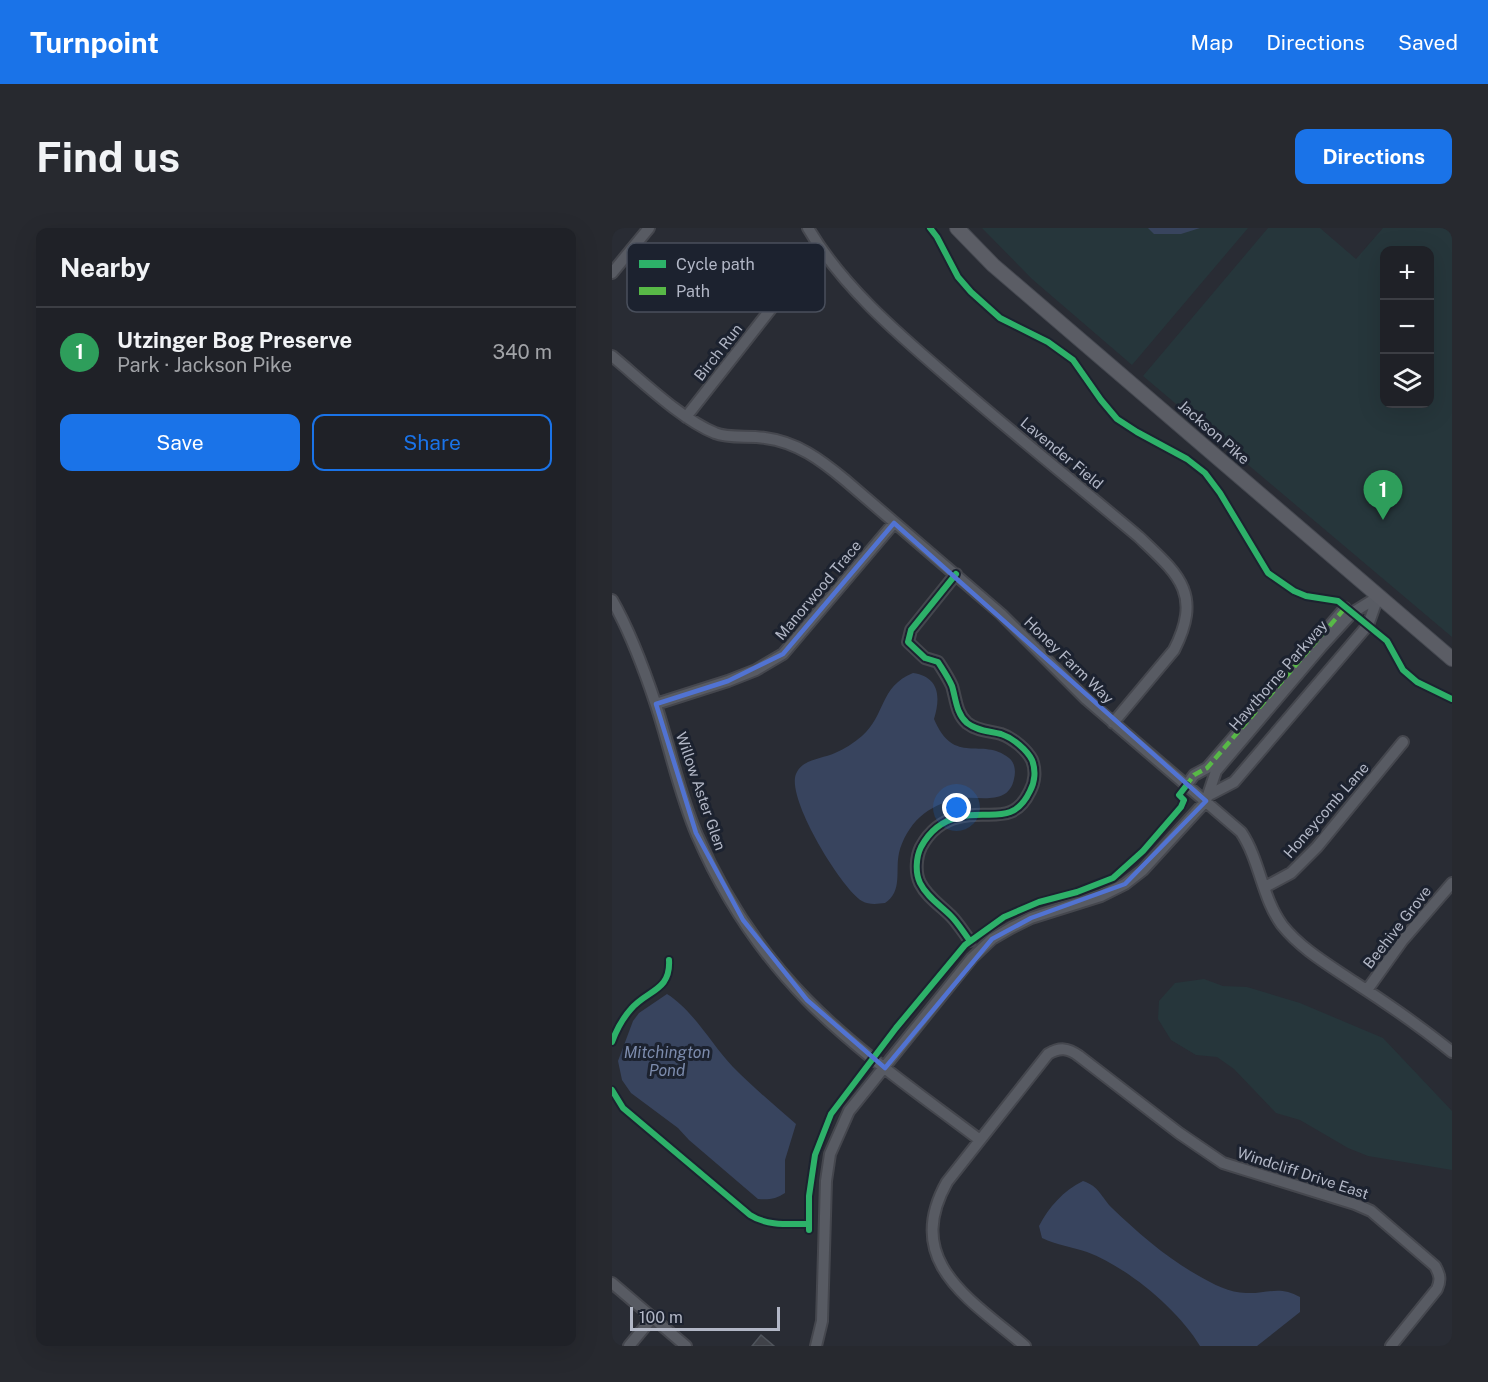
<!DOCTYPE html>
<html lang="en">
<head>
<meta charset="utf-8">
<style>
  :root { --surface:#1f2127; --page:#27292f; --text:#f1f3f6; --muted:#a1a3a7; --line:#3c3e44; --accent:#1a73e8 }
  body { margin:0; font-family:"Public Sans",sans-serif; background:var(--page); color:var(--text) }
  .controls { position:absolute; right:18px; top:18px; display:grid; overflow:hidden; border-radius:12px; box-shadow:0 6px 24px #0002 }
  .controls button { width:54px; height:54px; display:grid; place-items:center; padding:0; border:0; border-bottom:2px solid var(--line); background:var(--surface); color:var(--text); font:30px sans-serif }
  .scale { position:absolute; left:18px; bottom:15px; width:150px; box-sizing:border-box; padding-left:6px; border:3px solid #b2b7c6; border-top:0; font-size:16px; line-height:21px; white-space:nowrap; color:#b2b7c6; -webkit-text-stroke:4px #1c222f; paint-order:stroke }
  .you { position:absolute; left:345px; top:580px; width:21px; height:21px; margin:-15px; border:4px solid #fff; border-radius:50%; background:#1a73e8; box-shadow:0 0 0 9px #1a73e833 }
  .badge { display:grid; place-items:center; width:39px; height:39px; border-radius:50%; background:var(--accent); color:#fff; font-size:20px; font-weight:700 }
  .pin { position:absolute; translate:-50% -50px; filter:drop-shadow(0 2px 3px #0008) }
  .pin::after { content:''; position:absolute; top:32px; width:21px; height:18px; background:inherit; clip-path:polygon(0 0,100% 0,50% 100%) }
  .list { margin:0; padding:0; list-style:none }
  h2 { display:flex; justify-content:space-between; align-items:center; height:78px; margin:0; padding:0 24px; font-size:26px }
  h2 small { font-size:20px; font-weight:400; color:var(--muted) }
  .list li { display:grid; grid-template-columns:39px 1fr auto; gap:18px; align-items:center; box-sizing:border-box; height:90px; padding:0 24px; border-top:2px solid var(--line) }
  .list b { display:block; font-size:22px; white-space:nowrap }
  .list p { margin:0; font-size:20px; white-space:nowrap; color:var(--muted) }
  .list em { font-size:20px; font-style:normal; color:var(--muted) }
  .actions { display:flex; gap:12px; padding:18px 24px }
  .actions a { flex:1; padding:14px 0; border:2px solid var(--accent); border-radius:12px; text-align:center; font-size:21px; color:var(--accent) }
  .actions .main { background:var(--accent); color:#fff }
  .icon { flex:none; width:33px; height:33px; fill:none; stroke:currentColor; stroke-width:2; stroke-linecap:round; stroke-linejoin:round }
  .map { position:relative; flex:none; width:840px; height:1118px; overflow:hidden; border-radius:12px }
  header { display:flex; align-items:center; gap:36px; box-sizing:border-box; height:84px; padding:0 30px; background:var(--accent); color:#fff }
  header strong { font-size:28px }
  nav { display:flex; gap:33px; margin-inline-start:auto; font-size:21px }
  .intro { display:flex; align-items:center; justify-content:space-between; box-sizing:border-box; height:144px; padding:0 36px }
  h1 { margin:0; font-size:42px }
  .button { padding:15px 27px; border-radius:12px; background:var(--accent); color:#fff; font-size:21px; font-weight:700 }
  main { display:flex; gap:36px; padding:0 36px }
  aside { flex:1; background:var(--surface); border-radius:12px; box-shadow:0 6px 24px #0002 }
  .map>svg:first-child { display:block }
  .green { fill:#26363b; fill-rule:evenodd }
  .water { fill:#38445e }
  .building { fill:#40434a; stroke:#50545c; stroke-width:1.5; filter:url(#shadow) }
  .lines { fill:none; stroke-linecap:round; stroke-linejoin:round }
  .minor-casing { stroke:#45474e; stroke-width:14 }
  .major-casing { stroke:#464951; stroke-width:16 }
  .minor { stroke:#585b63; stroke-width:10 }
  .major { stroke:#5b5d65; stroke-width:14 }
  .quiet { stroke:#58b947; stroke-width:4.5; stroke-dasharray:9 4.5; stroke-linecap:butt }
  .cycleway-casing { stroke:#1c222f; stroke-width:10 }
  .cycleway { stroke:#2db169; stroke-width:6 }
  .marked { fill:none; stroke:#5173d2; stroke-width:4.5; stroke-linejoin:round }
  .labels { text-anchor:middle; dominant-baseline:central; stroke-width:6; stroke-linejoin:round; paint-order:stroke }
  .street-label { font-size:15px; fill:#b2b7c6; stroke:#1c222f }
  .water-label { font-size:16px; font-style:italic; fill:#7c8bac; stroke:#1c222f }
  .key { fill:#1c222f; stroke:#494f5c; stroke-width:1.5 }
  .key-label { font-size:16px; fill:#b2b7c6 }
</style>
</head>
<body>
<header>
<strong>Turnpoint</strong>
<nav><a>Map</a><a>Directions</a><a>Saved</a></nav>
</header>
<div class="intro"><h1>Find us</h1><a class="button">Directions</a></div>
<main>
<aside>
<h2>Nearby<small></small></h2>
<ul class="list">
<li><span class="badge" style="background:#2e9e5b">1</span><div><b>Utzinger Bog Preserve</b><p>Park · Jackson Pike</p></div><em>340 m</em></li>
</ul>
<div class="actions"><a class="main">Save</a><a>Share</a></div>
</aside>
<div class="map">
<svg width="840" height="1118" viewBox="0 0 840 1118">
  <defs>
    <filter id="shadow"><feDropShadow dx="3" dy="3" stdDeviation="0" flood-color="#0009"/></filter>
  </defs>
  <rect width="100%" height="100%" fill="#292c34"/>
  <!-- green -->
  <path class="green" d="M370 0H636L520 137 420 51Z
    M656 0H708L744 31 771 0H840V409L531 148ZM772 22H818V176H772Z
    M592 751 611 758 635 759 688 775 771 810 840 883V942L756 928 736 920 688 892 664 885 622 841 605 829 584 827 559 812 546 791 547 773 563 755Z"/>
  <!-- water -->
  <path class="water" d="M536 0H588L569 6H542Z
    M301 445C327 449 329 468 322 491 342 539 370 508 397 530 403 535 404 543 402 551 396 580 364 566 344 571 331 574 318 580 308 589 298 598 290 612 287 625 283 643 291 663 273 675 265 676 257 677 250 673 229 660 174 570 184 546 190 531 210 531 223 525 232 521 242 515 250 508 274 487 267 459 301 445Z
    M55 766C81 782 100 817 121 839 141 859 163 878 184 896L173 932V965C164 971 157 972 146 971L77 912 66 900 19 865 10 852 6 833 21 793 27 785Z
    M471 953C487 958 489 969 500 980 526 1005 556 1031 587 1048 601 1056 618 1065 634 1065 655 1066 667 1057 688 1069V1084L645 1118H588C566 1081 515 1039 475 1024 460 1019 445 1017 430 1010L427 998C437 979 451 963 471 953Z"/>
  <!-- building -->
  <path class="building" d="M149 1107 162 1118H140Z"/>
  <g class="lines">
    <!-- minor casing -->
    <g class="minor-casing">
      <path id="minor" d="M196 0C230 58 285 105 335 148 398 203 463 255 527 309 566 346 591 365 562 422L501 495
        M0 45 37 0
        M0 128C28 151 70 192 103 205 117 211 138 207 153 210 185 214 209 232 233 252L389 386 474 471 629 604C648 632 650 670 670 697 689 721 717 737 742 754 776 776 809 799 840 824
        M74 189 162 77 209 22
        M344 346 299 402 296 414 313 430 326 434C331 442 336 449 340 458 344 471 344 485 355 495 365 503 378 503 389 506 401 510 415 522 420 532 424 542 423 554 418 563 401 599 376 581 347 589 330 593 317 604 309 619 304 629 303 645 308 655 315 669 328 677 339 688 346 695 352 705 358 713
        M0 372C19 405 32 441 44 477 58 520 67 565 85 607 111 667 149 725 195 772 247 825 309 867 368 912
        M44 476 116 453 144 442 171 426 282 295
        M574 558 582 547 595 540 733 380
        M597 567 622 554 756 397 766 369
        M653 659 679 645 705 619 791 514
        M755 762 790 713 840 655
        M0 1055 74 1118
        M17 1118 41 1089
        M204 1118 210 1093 214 953 218 926 237 883 360 730 380 711 399 700 419 690 489 668 513 656 531 642 594 573 604 543 709 419 740 385 766 369
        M413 1118C359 1072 290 1034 335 954L436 826C448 819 456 820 467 828L567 905 611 935 743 976 759 983 823 1038C828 1047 829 1052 825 1061L779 1118"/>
    </g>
    <!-- major casing -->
    <g class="major-casing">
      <path id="major" d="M345 0 381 37 840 431"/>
    </g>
    <!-- minor -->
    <use href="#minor" class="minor"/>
    <!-- major -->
    <use href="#major" class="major"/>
    <!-- quiet -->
    <path class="quiet" d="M574 558 582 547 595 540 733 380"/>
    <!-- cycleway casing -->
    <g class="cycleway-casing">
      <path id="cycleway" d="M318 0 325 9 346 49 359 64 388 90 436 114 461 132 489 172 505 191 525 204 575 231 593 245 608 265 656 345 682 363 694 368 726 373 775 413 791 442 805 454 840 471
        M344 346 299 402 296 414 313 430 326 434C331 442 336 449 340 458 344 471 344 485 355 495 365 503 378 503 389 506 401 510 415 522 420 532 424 542 423 554 418 563 401 599 376 581 347 589 330 593 317 604 309 619 304 629 303 645 308 655 315 669 328 677 339 688 346 695 352 705 358 713
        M0 814C4 803 11 790 19 781 35 762 59 763 57 732
        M0 862 11 880 138 987C155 998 176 996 197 996
        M197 1002V968L203 927 219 886 284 800 353 717 392 689 427 674 465 664 501 650 531 623 569 579 572 572 567 567 574 558"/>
    </g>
    <!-- cycleway -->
    <use href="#cycleway" class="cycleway"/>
  </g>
  <!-- marked area -->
  <path class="marked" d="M282 295 594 573 513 656 419 690 380 711 273 840 195 772 131 692 84 605 44 476 116 453 171 426Z"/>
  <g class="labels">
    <!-- street labels -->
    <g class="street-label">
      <text transform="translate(106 124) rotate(-52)">Birch Run</text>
      <text transform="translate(602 204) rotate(41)">Jackson Pike</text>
      <text transform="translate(450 225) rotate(40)">Lavender Field</text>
      <text transform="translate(206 362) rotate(-50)">Manorwood Trace</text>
      <text transform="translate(457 432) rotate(44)">Honey Farm Way</text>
      <text transform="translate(666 447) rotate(-49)">Hawthorne Parkway</text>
      <text transform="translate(89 563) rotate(71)">Willow Aster Glen</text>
      <text transform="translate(714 582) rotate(-49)">Honeycomb Lane</text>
      <text transform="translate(785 699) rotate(-52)">Beehive Grove</text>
      <text transform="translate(691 945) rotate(18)">Windcliff Drive East</text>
    </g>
    <!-- water labels -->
    <g class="water-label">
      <text x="55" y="824">Mitchington<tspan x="55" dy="18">Pond</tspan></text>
    </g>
  </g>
  <!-- legend -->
  <rect x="15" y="15" width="198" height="69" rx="9" class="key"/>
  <rect x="27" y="32" width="27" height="8" fill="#2db169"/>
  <rect x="27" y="59" width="27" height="8" fill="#58b947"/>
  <g class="key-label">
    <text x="64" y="42">Cycle path</text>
    <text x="64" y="69">Path</text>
  </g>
</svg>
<div class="controls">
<button>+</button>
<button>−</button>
<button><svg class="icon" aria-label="layers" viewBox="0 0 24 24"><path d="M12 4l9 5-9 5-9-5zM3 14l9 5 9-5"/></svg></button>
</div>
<div class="scale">100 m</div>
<div class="you"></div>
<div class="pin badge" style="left:771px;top:292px;background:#2e9e5b">1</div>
</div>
</main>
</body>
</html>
